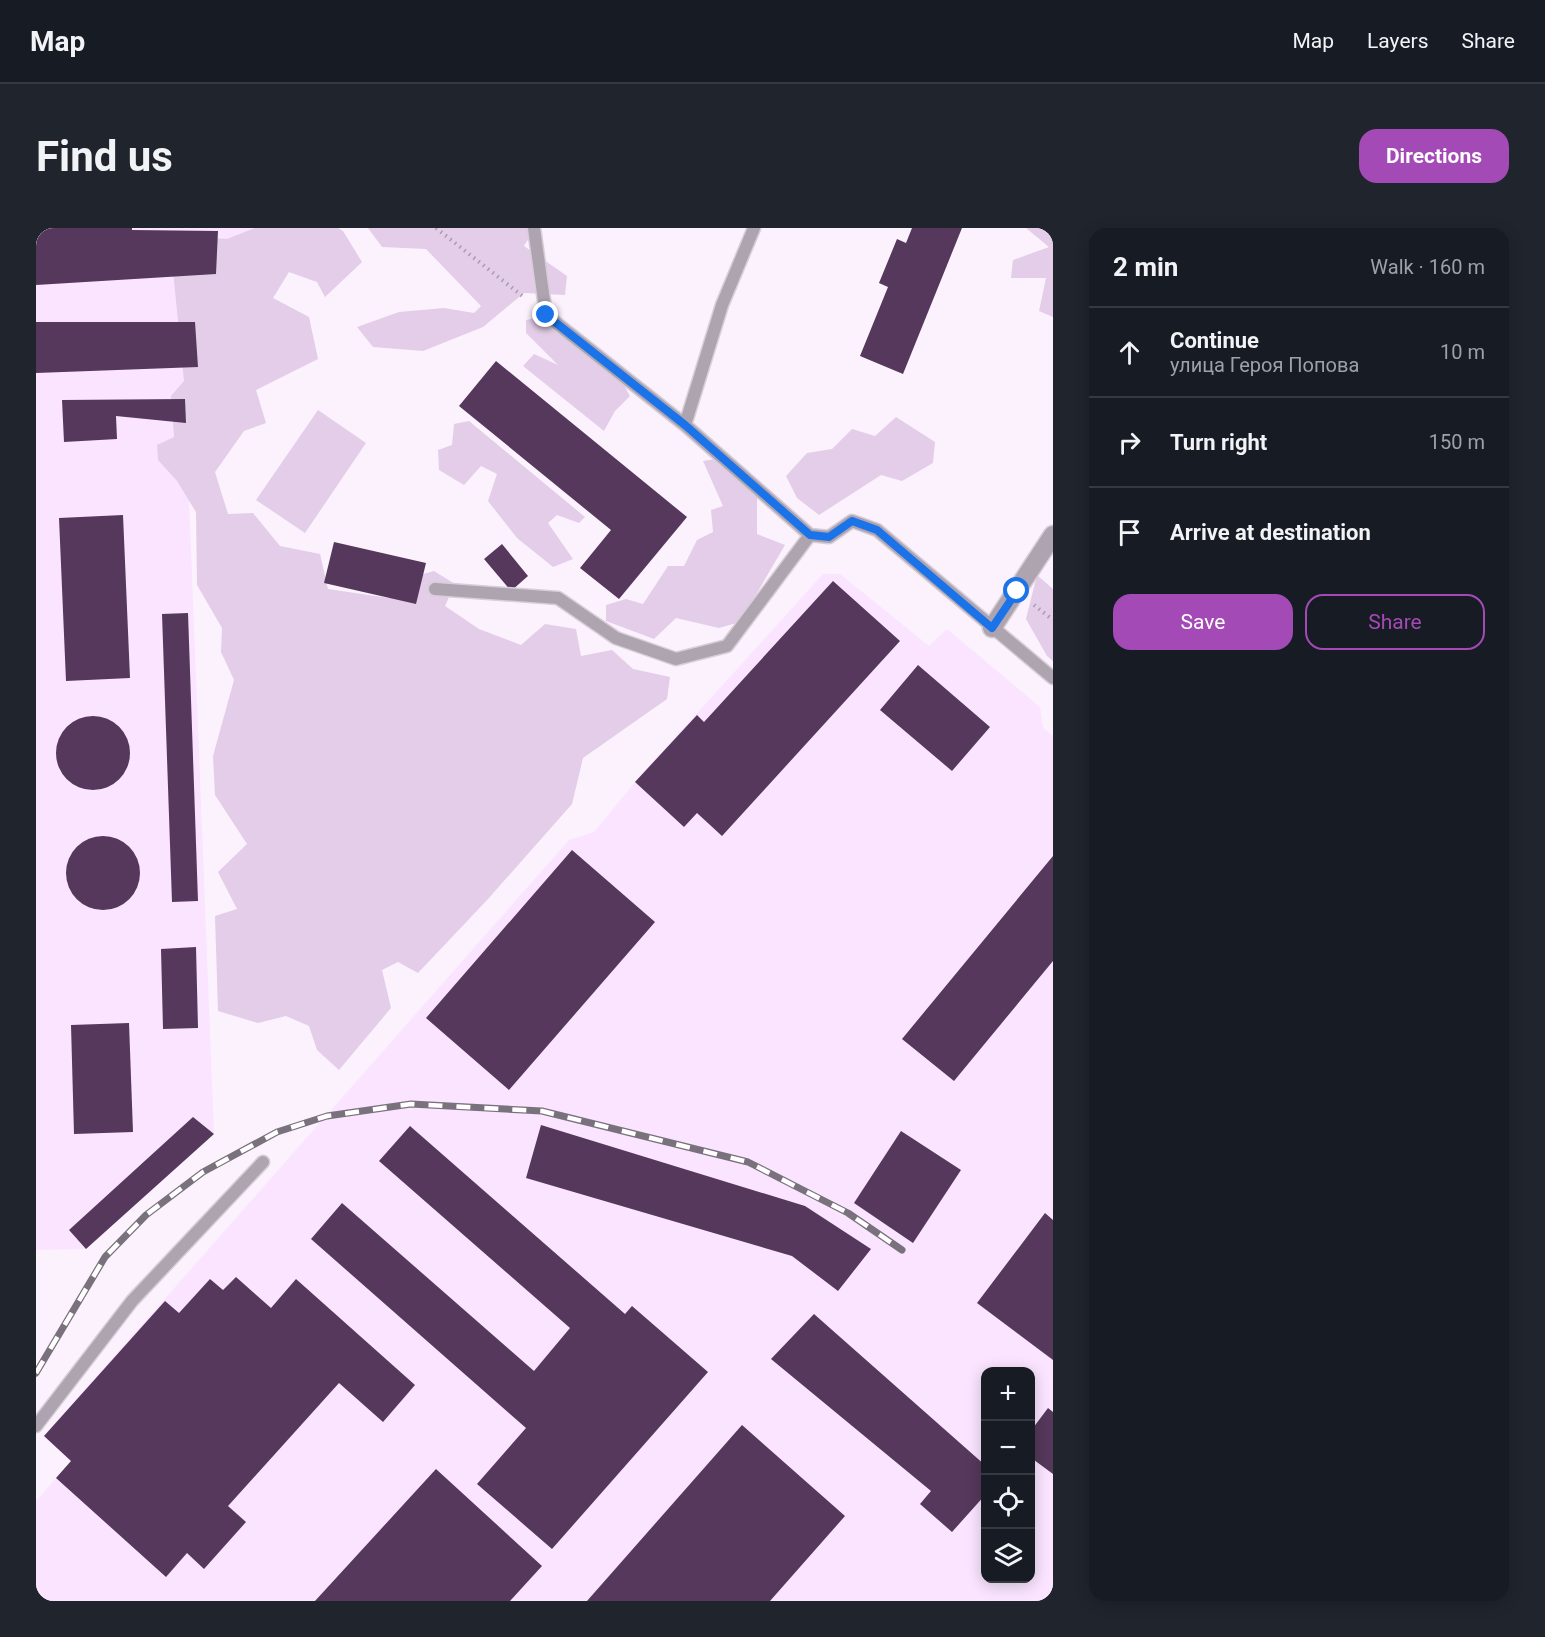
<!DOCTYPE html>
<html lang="en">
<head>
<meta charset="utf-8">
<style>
  :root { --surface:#171b24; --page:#20242c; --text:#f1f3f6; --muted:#9ea1a6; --line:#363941; --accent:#a34ab6 }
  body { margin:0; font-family:Roboto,sans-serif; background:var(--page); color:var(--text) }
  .controls { position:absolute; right:18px; bottom:18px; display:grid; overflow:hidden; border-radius:12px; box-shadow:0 3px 15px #0003 }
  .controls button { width:54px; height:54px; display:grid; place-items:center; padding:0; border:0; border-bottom:2px solid var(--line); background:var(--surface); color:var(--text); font:30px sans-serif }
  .stop { position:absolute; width:18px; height:18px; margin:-14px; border:4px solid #1a73e8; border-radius:50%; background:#fff }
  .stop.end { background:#1a73e8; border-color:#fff; box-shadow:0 2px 6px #0008 }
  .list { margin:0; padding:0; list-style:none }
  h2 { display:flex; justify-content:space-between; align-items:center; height:78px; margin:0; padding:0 24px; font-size:26px }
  h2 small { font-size:20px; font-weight:400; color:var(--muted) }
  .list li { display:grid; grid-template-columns:39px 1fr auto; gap:18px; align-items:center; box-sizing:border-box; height:90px; padding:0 24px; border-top:2px solid var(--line) }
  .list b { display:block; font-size:22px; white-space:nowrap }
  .list p { margin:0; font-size:20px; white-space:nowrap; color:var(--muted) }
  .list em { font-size:20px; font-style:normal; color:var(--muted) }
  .actions { display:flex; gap:12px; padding:18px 24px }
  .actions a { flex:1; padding:14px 0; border:2px solid var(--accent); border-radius:18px; text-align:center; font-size:21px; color:var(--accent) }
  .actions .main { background:var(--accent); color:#fff }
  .icon { flex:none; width:33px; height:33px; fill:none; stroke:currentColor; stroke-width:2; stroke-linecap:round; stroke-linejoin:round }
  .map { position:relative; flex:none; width:1017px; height:1373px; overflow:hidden; border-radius:18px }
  header { display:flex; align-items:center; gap:36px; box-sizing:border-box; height:84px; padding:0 30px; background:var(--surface); border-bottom:2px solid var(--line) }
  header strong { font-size:28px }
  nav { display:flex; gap:33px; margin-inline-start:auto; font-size:21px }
  .intro { display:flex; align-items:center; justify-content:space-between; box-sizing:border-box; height:144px; padding:0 36px }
  h1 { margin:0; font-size:42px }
  .button { padding:15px 27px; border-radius:18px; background:var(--accent); color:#fff; font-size:21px; font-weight:700 }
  main { display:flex; gap:36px; padding:0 36px }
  aside { flex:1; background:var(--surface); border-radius:18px; box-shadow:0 3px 15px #0003 }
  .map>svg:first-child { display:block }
  .built { fill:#fae4ff; fill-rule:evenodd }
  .green { fill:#e3cde8 }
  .building { fill:#55385b }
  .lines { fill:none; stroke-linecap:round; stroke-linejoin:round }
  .lane-casing { stroke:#d7ced9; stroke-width:15 }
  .street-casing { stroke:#d7ced9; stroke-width:21 }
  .path { stroke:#a79fa9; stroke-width:4; stroke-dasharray:1.5 4.5; stroke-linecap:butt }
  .lane { stroke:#aea4b0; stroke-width:12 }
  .street { stroke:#aea4b0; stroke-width:18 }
  .rail-casing { stroke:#79717b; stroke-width:7 }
  .rail { stroke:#fff; stroke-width:4.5; stroke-dasharray:14; stroke-linecap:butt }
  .route { stroke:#1a73e8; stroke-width:8 }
</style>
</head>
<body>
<header>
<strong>Map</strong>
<nav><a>Map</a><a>Layers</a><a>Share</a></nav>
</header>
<div class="intro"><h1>Find us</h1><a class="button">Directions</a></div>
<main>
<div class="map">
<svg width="1017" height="1373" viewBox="0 0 1017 1373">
  <rect width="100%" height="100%" fill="#fbf2fd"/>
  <!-- built -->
  <path class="built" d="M0 0H274L149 171 178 906 50 1021 0 1022Z
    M787 346H804L893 418 911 401 1004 479 1007 500 1017 508V1373H0V1273L35 1233 8 1208 533 612 558 604 599 554ZM950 1144H994V1350H950Z"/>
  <!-- green -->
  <path class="green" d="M219 0H302L307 3 326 34 289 69 281 54 253 44 237 70 273 89 282 131 220 162 230 195 208 203 179 244 192 286 217 285 244 318 284 326 292 361 353 370 373 350 398 343 419 356 409 378 443 401 485 417 509 396 540 401 545 428 576 422 597 441 634 449 631 471 547 530 536 576 452 671 382 745 362 734 346 742 355 780 303 842 281 822 273 798 250 788 222 795 182 783 179 688 201 681 182 644 211 616 179 567 177 528 198 452 185 424 186 400 161 357 160 284 141 253 122 232 121 217 138 209 135 168 148 153 136 33 159 9 191 11Z
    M332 0H499L488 18 531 48 529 67 488 65 447 99 387 123 337 119 321 99 363 84 408 80 438 85 445 78 390 21 346 19Z
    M990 0H1017V89L1003 83 1010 50H975L977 32 1013 19Z
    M504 89 558 134 575 135 594 168 579 183 568 203 487 138 498 126 522 137 490 105V92Z
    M282 182 330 215 269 305 220 272Z
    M860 189 899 214 897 235 866 253 845 247 783 287 761 270 750 248 771 225 796 221 816 201 839 208Z
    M433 193 549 289 543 295 521 287 512 295 537 331 517 339 481 310 452 273 461 246 445 238 428 257 403 242 402 222 416 217 418 196Z
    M680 231 721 268V306L749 317 704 394 683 400 640 390 618 411 570 393V377L590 371 607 376 632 338H648L661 312 677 304 675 282 687 278 667 233Z
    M1001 347 1017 361V433L1011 428 990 391Z"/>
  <!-- building -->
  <path class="building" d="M0 0H96V2L182 3 180 46 0 57Z
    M876 0H926L867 146 824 128 852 59 843 55 861 11 870 15Z
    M0 94H159L162 139 0 145Z
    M460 133 651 289 583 371 544 340 575 302 423 178Z
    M149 171 150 195 80 188 81 211 28 214 26 172Z
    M87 287 94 450 30 453 23 290Z
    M298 314 390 335 380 376 288 355Z
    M466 316 492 348 475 363 448 331Z
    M797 353 864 413 686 608 661 585 648 599 599 554 661 487 668 494Z
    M152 385 162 673 136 674 126 386Z
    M882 437 954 499 916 543 844 482Z
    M20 525a37 37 0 1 1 74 0a37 37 0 1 1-74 0Z
    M30 645a37 37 0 1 1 74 0a37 37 0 1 1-74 0Z
    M536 622 619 694 473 862 390 790Z
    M1017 628V733L918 853 866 811Z
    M160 719 162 800 127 801 125 721Z
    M93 795 97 904 38 906 35 797Z
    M157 889 178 906 50 1021 33 1002Z
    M505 897 769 978 835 1021 802 1063 756 1028 490 950Z
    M374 898 589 1086 596 1078 672 1144 516 1321 441 1256 490 1200 275 1011 306 975 498 1143 534 1100 343 933Z
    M865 903 925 942 877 1015 818 975Z
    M1009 985 1017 992V1132L941 1075Z
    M200 1049 235 1080 260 1051 379 1157 347 1194 303 1155 192 1278 210 1294 168 1341 151 1325 130 1349 20 1250 35 1233 8 1208 129 1073 143 1085 174 1051 187 1062Z
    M778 1086 950 1238V1266L916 1304 884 1276 895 1263 735 1131Z
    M1012 1180 1017 1184V1246L994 1229V1204Z
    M706 1197 809 1288 734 1373H551Z
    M400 1241 506 1338 474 1373H279Z"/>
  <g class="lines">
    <!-- lane casing -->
    <g class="lane-casing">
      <path id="lane" d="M498 0 510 87 649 197 774 307
        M649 197 686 77 718 0
        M399 361 522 370 580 410 640 431 691 418 774 307 793 309 816 293 841 302 1017 450
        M0 1198 96 1073 227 934"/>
    </g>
    <!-- street casing -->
    <g class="street-casing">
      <path id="street" d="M956 400 1017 307"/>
    </g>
    <!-- path -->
    <path class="path" d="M400 0 489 70
      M998 377 1017 392"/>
    <!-- lane -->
    <use href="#lane" class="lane"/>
    <!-- street -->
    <use href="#street" class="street"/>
    <!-- rail casing -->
    <g class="rail-casing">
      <path id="rail" d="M0 1145 69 1029 110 987 167 944 241 904 291 888 375 876 506 883 712 934 812 985 866 1022"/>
    </g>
    <!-- rail -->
    <use href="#rail" class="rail"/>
  </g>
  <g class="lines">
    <!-- route -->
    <path class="route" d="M510 87 649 197 774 307 793 309 816 293 841 302 956 400 981 363"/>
  </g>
</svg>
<div class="controls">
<button>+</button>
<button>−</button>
<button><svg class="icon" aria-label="locate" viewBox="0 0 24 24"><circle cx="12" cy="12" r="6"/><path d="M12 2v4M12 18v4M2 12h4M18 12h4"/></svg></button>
<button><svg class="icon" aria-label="layers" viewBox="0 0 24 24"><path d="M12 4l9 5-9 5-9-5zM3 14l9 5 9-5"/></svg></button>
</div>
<div class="stop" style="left:981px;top:363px"></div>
<div class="stop end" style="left:510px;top:87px"></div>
</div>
<aside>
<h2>2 min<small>Walk · 160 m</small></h2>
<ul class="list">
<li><svg class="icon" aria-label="ahead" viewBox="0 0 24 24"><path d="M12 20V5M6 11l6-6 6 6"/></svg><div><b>Continue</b><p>улица Героя Попова</p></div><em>10 m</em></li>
<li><svg class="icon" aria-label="right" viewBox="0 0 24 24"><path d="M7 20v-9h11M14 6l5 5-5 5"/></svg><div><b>Turn right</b></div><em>150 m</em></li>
<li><svg class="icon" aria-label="arrive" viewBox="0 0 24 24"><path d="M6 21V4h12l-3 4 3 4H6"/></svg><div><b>Arrive at destination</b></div></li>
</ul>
<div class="actions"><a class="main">Save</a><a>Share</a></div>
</aside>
</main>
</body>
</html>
